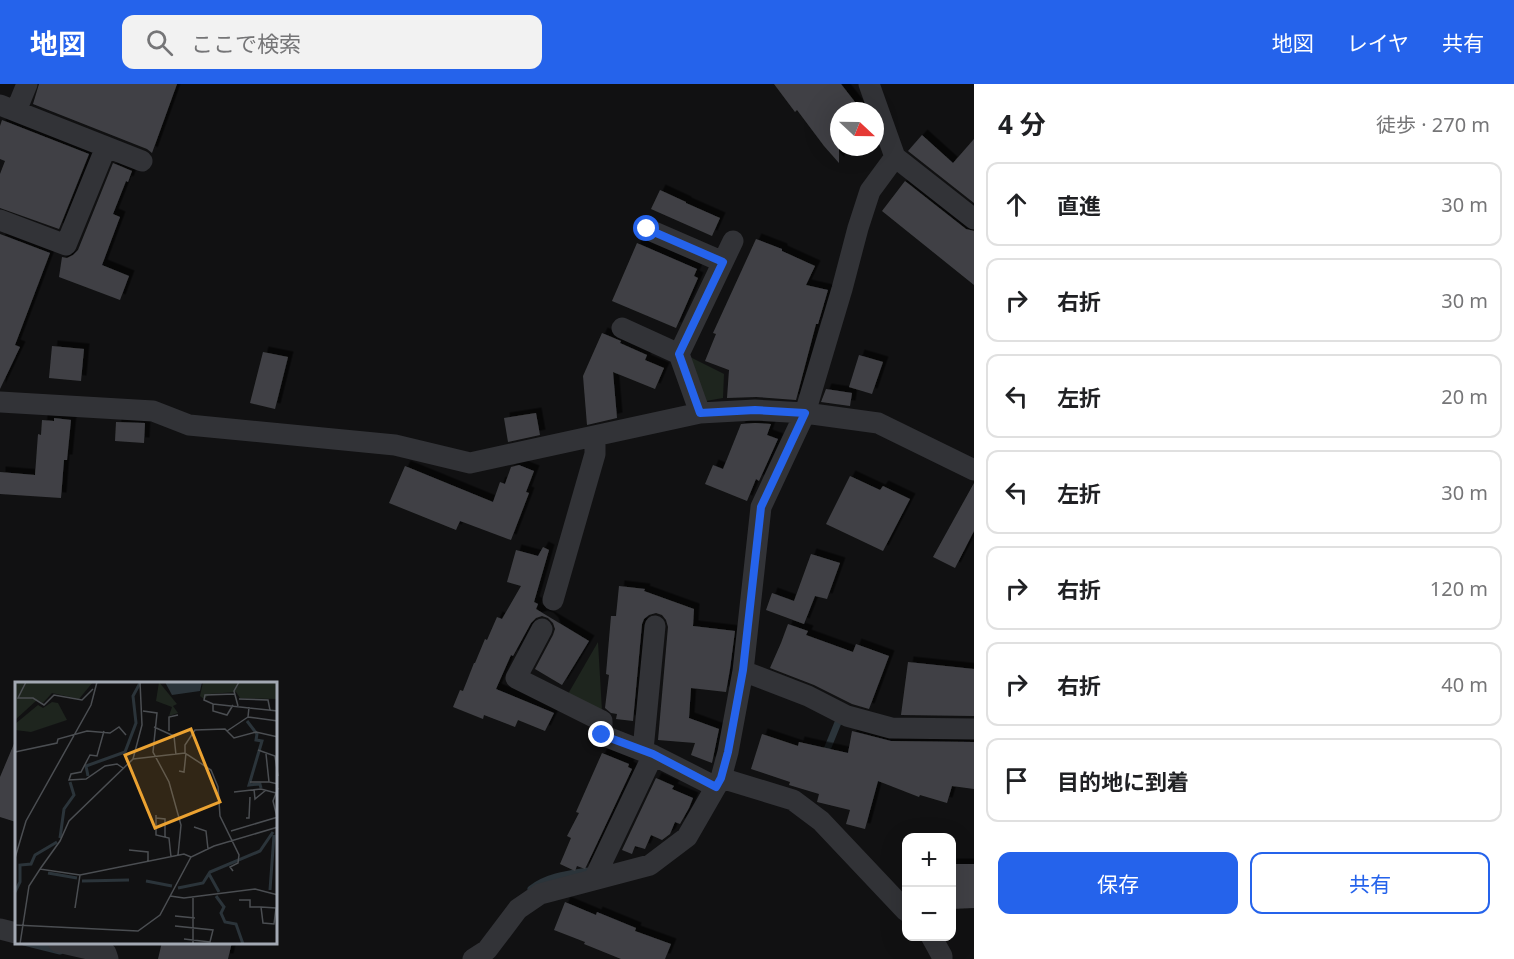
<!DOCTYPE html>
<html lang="ja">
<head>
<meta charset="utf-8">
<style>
  :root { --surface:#fff; --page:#f2f2f2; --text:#202124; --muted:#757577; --line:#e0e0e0; --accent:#2563eb }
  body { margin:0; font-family:"Noto Sans","Noto Sans JP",sans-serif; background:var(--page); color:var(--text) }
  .controls { position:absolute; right:18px; bottom:18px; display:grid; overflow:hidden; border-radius:12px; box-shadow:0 6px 24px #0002 }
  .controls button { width:54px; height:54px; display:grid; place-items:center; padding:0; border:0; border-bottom:2px solid var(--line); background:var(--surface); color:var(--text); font:30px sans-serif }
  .compass { position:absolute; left:830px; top:18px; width:54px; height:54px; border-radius:50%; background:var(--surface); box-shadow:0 6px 24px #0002; rotate:112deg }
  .stop { position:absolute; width:18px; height:18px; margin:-14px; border:4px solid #2563eb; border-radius:50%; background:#fff }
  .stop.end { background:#2563eb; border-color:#fff; box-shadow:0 2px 6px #0008 }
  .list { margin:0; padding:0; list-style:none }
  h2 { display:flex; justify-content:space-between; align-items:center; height:78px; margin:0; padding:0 24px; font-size:26px }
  h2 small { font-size:20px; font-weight:400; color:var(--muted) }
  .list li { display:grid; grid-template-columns:39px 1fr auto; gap:18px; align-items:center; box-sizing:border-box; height:84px; margin:0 12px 12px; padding:0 12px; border:2px solid var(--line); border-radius:12px }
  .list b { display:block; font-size:22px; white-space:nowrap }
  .list em { font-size:20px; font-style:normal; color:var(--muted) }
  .actions { display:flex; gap:12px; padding:18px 24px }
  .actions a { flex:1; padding:14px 0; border:2px solid var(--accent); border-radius:12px; text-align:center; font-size:21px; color:var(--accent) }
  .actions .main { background:var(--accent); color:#fff }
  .icon { flex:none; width:33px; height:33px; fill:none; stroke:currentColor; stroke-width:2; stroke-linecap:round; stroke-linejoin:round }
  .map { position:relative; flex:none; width:974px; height:875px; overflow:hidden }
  header { display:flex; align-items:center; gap:36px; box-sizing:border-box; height:84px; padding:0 30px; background:var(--accent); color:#fff }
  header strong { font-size:28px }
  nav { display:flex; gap:33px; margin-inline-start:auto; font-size:21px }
  .search { width:420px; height:54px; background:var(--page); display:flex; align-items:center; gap:15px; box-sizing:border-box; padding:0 21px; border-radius:12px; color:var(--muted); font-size:22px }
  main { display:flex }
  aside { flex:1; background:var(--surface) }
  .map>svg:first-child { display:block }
  .green { fill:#1e251e }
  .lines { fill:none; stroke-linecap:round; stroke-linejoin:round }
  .stream { stroke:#2b343a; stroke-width:7 }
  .building { fill:#404145; filter:url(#shadow) }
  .minor { stroke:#323337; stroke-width:21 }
  .route { stroke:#2563eb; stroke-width:8 }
  .inset-river { fill:none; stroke:#2b343a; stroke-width:3 }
  .inset-road { fill:none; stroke:#4b4e52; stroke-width:1.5 }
  .view { fill:#eba231; fill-opacity:0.15; stroke:#eba231; stroke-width:3 }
  .inset-edge { fill:none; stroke:#a3a9b3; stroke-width:3 }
</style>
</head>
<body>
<header>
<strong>地図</strong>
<div class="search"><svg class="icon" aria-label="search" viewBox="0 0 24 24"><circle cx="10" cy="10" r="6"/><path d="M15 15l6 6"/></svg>ここで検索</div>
<nav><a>地図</a><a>レイヤ</a><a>共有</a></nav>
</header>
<main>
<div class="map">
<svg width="974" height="875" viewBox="0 0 974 875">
  <defs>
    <filter id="shadow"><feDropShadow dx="5.5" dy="-5.5" stdDeviation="0" flood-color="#0009"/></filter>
  </defs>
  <rect width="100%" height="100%" fill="#111112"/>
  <!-- green -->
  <path class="green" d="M688 272 724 290 723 314 706 317Z
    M598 558 602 627 568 610Z"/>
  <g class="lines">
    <!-- stream -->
    <path class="stream" d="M824 673 839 636 842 637
      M531 805C548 792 569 790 589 787
      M24 858 60 867"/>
  </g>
  <!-- building -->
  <path class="building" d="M39 0H177L152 69 147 65 33 20Z
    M774 0H841L862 27H839V79L824 62 797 26 795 28Z
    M2 36 89 70 59 145 0 124V90L5 77 0 75V42Z
    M922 51 953 79 974 55V119L908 67Z
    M113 79 132 87 128 98 126 97 113 130 120 133 102 181 129 192 120 216 59 193 62 173 67 174 73 171 78 166Z
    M905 97 966 145 974 147V201L882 127Z
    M660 106 686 118V119L720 134 712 152 651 125Z
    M0 150 50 169 15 261 20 263 0 305Z
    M756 155 782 165V167L815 182 806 201 828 206 818 240H816L796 316 756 313 727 314 729 286 705 277 716 250 713 249Z
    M637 159 697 185 694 192 698 194 676 244 612 217Z
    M602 249 621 257 620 259 647 271 645 276 664 284 655 305 613 288 617 334 587 341 583 292Z
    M52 262 84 265 81 297 49 294Z
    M263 268 288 273 275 325 250 319Z
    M859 271 883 278 872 310 849 303Z
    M826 305 852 309 850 322 821 318Z
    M536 329 540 351 508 358 504 334Z
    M54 334 71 336 67 376H64L61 414 0 410V388L35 391 38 350 41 351 42 336 54 337Z
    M116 338 145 339 144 359 115 357Z
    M755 339 771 340 767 351 778 355 759 397 756 395 747 417 705 400 713 381 723 385 741 340Z
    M519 381 534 387 526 408 529 409 511 456 460 437 456 446 389 419 405 382 493 418 500 398 505 400 511 383Z
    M850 392 880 406 883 402 910 415 883 467 826 440Z
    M974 399V447L955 484 933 473Z
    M543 463 549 466 534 518 538 520 536 525 589 557 562 601 535 585 553 551 555 545 553 539 548 534 542 532 536 534 531 539 513 572 511 571 496 605 554 629 545 647 518 636 515 643 484 631 483 635 453 623 460 606 463 607 474 579H475L485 555 487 556 497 533 502 535 521 502 507 498 516 466 538 472Z
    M811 470 840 479 827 515 815 512 804 540 766 526 772 509 794 517Z
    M619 502 645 505 644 507 694 525 693 542 735 547 730 585 726 608 691 604 689 634 719 645 712 679 691 671 695 659 658 656 668 543 666 536 662 531 656 529 649 531 644 535 642 540 633 637 616 635 617 630 611 629 605 624 609 591 606 590 611 532H616Z
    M788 540 808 547 806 551 853 568 856 560 889 572 869 625 852 620 814 601 770 584 781 559Z
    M908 578 974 585V632L901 631Z
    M852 647 891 657 974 658V705L952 702 947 719 920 711 919 713 878 697 865 745 846 740 850 726 817 718 819 710 789 701 790 698 751 685 762 650 798 662 799 658 848 669Z
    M16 655V738L0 733V693Z
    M602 669 629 680 628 683 632 685 585 785 577 782 575 787 560 780 571 754 567 752 579 729 576 728Z
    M656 694 674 702 672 705 693 714 689 724 680 740 675 738 670 750 662 756 651 751 645 765 635 762 632 770 622 766Z
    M951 780H974V824L951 825Z
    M565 818 596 831 597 828 636 844 635 847 671 860 665 875H621L584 860 585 858 554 846Z
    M162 858H232L228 875H158Z"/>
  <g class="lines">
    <!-- minor -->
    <path class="minor" d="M869 0 895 73 974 135
      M0 21 142 77
      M16 27 27 0
      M0 136 66 161 106 63
      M647 145 723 178
      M622 244 679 270
      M0 318 153 327 189 341 395 361 470 379 700 329 755 326 805 329 878 339 974 386
      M700 329 679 270 733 157
      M553 516 595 370V352
      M542 545 516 594 602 637V651L653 671 716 703
      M743 587 808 612 847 632 891 644 974 645
      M643 666 655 542
      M721 694 793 716 821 737 906 827
      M594 795 653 671
      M0 845 16 849
      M931 852 942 872V875
      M58 858 106 869 108 875
      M473 875 487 866 518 825 540 810 650 781 687 753 721 694 728 668 743 587 761 423 805 329 842 205 858 144 870 107 895 73"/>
  </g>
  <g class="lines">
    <!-- route -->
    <path class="route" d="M602 651 653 670 716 703 721 694 728 668 743 586 761 423 805 329 755 326 700 329 679 270 723 178 647 145"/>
  </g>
  <!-- overview -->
  <g transform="translate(15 598)">
    <rect width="262" height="262" fill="#111112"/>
    <path d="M0 0H78L64 17 37 11 28 21 22 18 0 38ZM144 0 162 22 158 24 163 31 154 34 157 25 141 19ZM188 0H262V17L225 16 221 10 195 12 189 17 185 14ZM37 20 43 21 52 38 16 50 0 48V42L23 23 28 26Z" fill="#1e251e"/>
    <path d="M150 0H187L185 9 157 13Z" fill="#2b343a"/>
    <path class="inset-river" d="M232 39 242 52 241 58 247 59 234 103 245 102 246 106M73 94 71 84 110 70 121 41 118 14 125 1M45 156 49 127 59 113 55 100M33 191 62 196M194 192 204 210M67 199 114 198M131 199 157 204M163 206 188 201 195 190 245 169 258 150M255 208 259 153M0 210 5 200V183L16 182 20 173 42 160M201 214 209 225 206 231 210 240 221 242 228 262"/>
    <path class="inset-road" d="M11 0 3 16H18L29 23 39 13 67 18 78 7M220 12 190 13 189 18 198 22 263 29M224 17 253 18 255 28M198 22V29L212 33 218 23M223 24 219 9 224 0M234 25 233 35 263 39M128 29 142 31 138 70 154 100 166 143 163 173M139 45 159 54 161 73M89 49 82 74 75 73 66 90 56 92 54 98 71 97 90 84 102 82 108 86M154 49V35L163 33M212 49 233 35M243 68 260 74 263 94M0 70 42 61 43 57 72 49 95 51 104 45 111 53M170 71V63L180 48 210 47 219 56 241 50 263 55M251 72 254 100 263 102M118 77 170 71 196 88 203 105 205 134 224 173 223 181 215 185 218 189M164 89 169 90 171 71M235 100H254M239 107 240 117 251 108M219 110 246 107 261 111M141 133V153L154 156 156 175M262 135 258 119 263 106M141 136 150 137V155M231 136H234L235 115M179 145 191 149 193 167M216 149 263 135M114 168 133 170V180M0 176 11 139 76 23 82 0M25 187 45 159 54 139 118 77 127 43 125 0M155 214 169 216 240 207 263 213M178 215V262M224 218H235V225H246L261 226 259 242 248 241 246 225M60 226 65 193M160 234 180 236M0 243 123 249 145 233 176 175 199 164 263 145M160 244 198 248 195 260 169 257M5 262 14 204 25 187 65 193 169 172 176 175"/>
    <path class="view" d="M176 47 205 120 140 146 110 73Z"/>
    <rect width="262" height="262" class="inset-edge"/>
  </g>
</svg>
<div class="controls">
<button>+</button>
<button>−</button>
</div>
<svg class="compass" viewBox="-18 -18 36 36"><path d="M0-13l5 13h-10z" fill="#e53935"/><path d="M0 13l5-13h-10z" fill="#757577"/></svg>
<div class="stop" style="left:647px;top:145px"></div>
<div class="stop end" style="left:602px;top:651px"></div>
</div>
<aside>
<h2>4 分<small>徒歩 · 270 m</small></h2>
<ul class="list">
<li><svg class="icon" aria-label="ahead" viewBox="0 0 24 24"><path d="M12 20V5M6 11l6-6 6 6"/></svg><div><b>直進</b></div><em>30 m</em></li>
<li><svg class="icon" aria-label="right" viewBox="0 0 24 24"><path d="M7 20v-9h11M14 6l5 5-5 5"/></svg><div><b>右折</b></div><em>30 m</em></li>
<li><svg class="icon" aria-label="left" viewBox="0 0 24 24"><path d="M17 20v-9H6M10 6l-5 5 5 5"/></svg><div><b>左折</b></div><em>20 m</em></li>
<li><svg class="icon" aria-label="left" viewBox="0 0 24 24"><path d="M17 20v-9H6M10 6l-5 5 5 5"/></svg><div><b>左折</b></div><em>30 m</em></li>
<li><svg class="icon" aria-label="right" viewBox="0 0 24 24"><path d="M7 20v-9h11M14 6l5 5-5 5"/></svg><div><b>右折</b></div><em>120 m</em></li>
<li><svg class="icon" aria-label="right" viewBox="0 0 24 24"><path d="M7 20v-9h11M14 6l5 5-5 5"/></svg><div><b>右折</b></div><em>40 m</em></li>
<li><svg class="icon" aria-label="arrive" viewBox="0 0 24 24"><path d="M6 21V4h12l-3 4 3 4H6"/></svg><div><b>目的地に到着</b></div></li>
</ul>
<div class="actions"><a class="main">保存</a><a>共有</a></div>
</aside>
</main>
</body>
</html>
